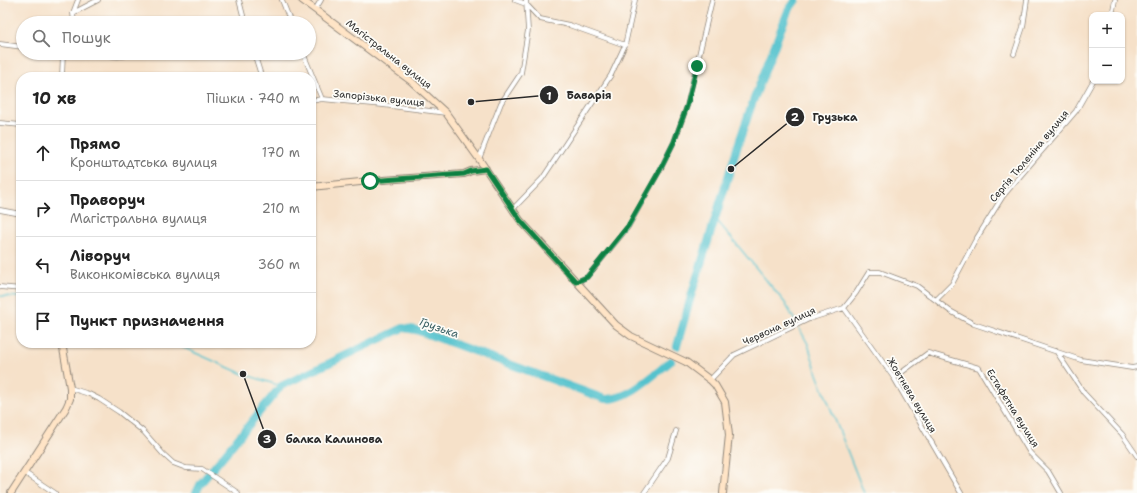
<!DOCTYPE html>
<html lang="uk">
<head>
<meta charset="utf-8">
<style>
  :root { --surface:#fff; --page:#f6f6f6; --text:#222; --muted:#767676; --line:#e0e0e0 }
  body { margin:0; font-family:"Shantell Sans",sans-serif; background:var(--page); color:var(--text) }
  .controls { position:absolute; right:12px; top:12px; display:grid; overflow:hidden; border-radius:8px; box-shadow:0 1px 3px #0004 }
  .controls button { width:36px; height:36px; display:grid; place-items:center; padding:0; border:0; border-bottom:1px solid var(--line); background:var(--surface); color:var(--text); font:20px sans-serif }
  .stop { position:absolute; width:12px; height:12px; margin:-9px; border:3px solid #0b8043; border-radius:50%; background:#fff }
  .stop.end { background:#0b8043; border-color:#fff; box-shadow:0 1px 4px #0008 }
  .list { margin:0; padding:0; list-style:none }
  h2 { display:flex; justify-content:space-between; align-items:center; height:52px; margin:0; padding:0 16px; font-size:17px }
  h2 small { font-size:13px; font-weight:400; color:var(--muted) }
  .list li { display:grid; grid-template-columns:26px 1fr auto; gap:12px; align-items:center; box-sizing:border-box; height:56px; padding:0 16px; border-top:1px solid var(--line) }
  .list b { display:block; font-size:15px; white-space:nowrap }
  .list p { margin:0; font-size:13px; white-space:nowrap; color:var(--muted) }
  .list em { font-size:13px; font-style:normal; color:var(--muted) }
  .icon { flex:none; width:22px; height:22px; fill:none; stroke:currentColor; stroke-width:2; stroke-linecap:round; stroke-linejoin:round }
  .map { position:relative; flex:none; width:1137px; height:493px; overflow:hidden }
  .search { position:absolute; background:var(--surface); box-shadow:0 1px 3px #0004; left:16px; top:16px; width:300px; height:44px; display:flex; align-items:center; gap:10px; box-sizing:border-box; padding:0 14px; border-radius:22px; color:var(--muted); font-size:15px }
  .panel { position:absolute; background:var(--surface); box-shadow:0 1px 3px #0004; left:16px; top:72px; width:300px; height:276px; border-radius:16px }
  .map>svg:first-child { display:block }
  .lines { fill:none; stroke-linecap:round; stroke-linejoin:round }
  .stream { stroke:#55c2cd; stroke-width:1.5 }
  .river { stroke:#55c2cd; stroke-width:8 }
  .street-casing { stroke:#90867a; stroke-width:5.5 }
  .secondary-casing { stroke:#90867a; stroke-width:8 }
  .street { stroke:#fff; stroke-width:4 }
  .secondary { stroke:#ffe4c6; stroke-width:6 }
  .route { stroke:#0b8043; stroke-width:5 }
  .labels { text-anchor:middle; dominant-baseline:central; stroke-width:3.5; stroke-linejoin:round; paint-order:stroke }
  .street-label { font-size:10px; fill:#2b2b2b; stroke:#fdfcf7 }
  .water-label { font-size:11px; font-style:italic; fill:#3a6064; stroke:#fdfcf7 }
  .leader { fill:none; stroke:#2b2b2b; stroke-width:1.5 }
  .callout-dot { fill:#2b2b2b; stroke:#fdfcf7; stroke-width:1.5 }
  .mark-label { font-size:12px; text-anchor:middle; font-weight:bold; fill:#fff }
  .callout-label { font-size:11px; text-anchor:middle; font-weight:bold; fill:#2b2b2b; stroke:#fdfcf7; stroke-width:3.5; stroke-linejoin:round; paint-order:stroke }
</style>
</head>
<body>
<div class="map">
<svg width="1137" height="493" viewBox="0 0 1137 493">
  <rect width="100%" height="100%" fill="#fdfcf7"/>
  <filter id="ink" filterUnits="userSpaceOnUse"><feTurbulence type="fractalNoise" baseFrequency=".025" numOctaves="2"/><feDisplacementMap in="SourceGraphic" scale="8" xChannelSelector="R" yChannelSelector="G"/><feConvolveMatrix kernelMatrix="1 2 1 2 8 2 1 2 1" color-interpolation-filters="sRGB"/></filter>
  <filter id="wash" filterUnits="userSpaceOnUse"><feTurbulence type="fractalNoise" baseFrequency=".012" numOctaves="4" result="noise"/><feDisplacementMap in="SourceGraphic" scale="16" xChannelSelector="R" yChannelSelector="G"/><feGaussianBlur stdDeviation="0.9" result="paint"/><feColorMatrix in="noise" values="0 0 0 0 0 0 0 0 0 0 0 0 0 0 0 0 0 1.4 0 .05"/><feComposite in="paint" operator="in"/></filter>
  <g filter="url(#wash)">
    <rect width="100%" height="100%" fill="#f6e1c9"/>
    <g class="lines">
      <!-- stream -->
      <path class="stream" d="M715 218 785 303 808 344 817 374 864 493
        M0 296 21 297
        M173 343 243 374 281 386"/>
      <!-- river -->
      <path class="river" d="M677 346 692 293 738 145 752 104 788 11 796 0
        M196 493 201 483 281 386 403 328 416 330 605 399C629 400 653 375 671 361"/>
    </g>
  </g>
  <g filter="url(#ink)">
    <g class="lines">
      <!-- street casing -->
      <g class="street-casing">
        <path id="street" d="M239 0 245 23
          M282 0 291 23
          M515 0 526 4 540 19 569 25 625 45
          M315 10 321 0
          M73 13 98 0
          M1112 15 1115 0
          M74 23 73 13 78 0
          M0 44 23 47
          M107 53C115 60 126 55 136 53
          M254 53 260 72
          M303 53 322 99
          M1014 54 1023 27 1027 0
          M62 77 63 53
          M311 101 322 99 383 105 446 113
          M0 123 21 125
          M479 159 501 103 521 73 528 30 526 0
          M0 210 21 214
          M512 210 542 179 611 75 625 45 635 0
          M576 282 587 277 628 227 660 170 674 142 687 106 712 0
          M0 287 21 289
          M936 300 952 284 975 241 1003 196 1076 111 1093 81
          M844 308 894 378 961 493
          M1056 351 1084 393 1122 434 1137 456
          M894 378 928 353 979 368 1030 453 1048 471 1061 493
          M710 380 734 355 809 319 844 308 856 293 869 272H880L917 286 950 311 974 324 1081 360 1132 368 1137 367
          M70 388 89 394 99 399 119 412 144 432 163 454 173 463 186 468 202 469 238 493
          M25 473 55 493
          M644 493 668 458 676 431"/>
      </g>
      <!-- secondary casing -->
      <g class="secondary-casing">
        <path id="secondary" d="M302 0 411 81 446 113 479 159 520 220 616 325 631 336 686 362 710 380 715 385 725 402 729 435 723 493
          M311 187 370 181 464 174 471 171 486 169
          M11 493 66 408 70 399V388L62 343"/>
      </g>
      <!-- street -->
      <use href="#street" class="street"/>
      <!-- secondary -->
      <use href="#secondary" class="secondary"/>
    </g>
  </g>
  <g class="lines" filter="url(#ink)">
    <!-- route -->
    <path class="route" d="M370 181 464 174 471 171 486 169 520 220 576 282 587 277 628 226 660 170 674 142 687 106 697 66"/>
  </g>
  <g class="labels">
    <!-- street labels -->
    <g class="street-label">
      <text transform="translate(389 54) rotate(38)">Магістральна вулиця</text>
      <text transform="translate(379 98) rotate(6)">Запорізька вулиця</text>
      <text transform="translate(1029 156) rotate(-50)">Сергія Тюленіна вулиця</text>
      <text transform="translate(779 326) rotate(-25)">Червона вулиця</text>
      <text transform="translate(912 395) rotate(59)">Жовтнева вулиця</text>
      <text transform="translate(1013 408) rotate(58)">Естафетна вулиця</text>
    </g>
    <!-- water labels -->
    <g class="water-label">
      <text transform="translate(439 328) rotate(19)">Грузька</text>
    </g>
  </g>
  <!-- callouts -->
  <path class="leader" d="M471 102L549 95M731 169L795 117M243 374L267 439"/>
  <g class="callout-dot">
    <circle cx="471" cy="102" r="4"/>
    <circle cx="731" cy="169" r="4"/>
    <circle cx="243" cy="374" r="4"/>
    <circle cx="549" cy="95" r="10"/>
    <circle cx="795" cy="117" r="10"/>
    <circle cx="267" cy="439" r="10"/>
  </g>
  <g class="mark-label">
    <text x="549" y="100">1</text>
    <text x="795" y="121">2</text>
    <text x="267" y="443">3</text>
  </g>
  <g class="callout-label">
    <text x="589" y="99">Баварія</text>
    <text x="835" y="121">Грузька</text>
    <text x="334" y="443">балка Калинова</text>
  </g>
</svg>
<div class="controls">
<button>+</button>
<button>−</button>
</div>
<div class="stop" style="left:370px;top:181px"></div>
<div class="stop end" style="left:697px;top:66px"></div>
<div class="search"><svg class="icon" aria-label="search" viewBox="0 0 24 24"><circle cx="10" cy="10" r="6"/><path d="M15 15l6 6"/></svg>Пошук</div>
<section class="panel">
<h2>10 хв<small>Пішки · 740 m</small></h2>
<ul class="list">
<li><svg class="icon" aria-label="ahead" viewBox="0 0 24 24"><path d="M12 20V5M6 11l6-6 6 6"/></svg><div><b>Прямо</b><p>Кронштадтська вулиця</p></div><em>170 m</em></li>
<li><svg class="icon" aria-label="right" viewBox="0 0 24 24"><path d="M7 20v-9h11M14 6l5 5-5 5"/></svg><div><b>Праворуч</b><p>Магістральна вулиця</p></div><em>210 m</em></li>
<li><svg class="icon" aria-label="left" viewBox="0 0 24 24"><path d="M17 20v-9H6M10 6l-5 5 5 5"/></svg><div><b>Ліворуч</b><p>Виконкомівська вулиця</p></div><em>360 m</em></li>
<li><svg class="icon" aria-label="arrive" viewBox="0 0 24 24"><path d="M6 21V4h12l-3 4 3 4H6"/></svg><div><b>Пункт призначення</b></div></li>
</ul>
</section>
</div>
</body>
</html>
